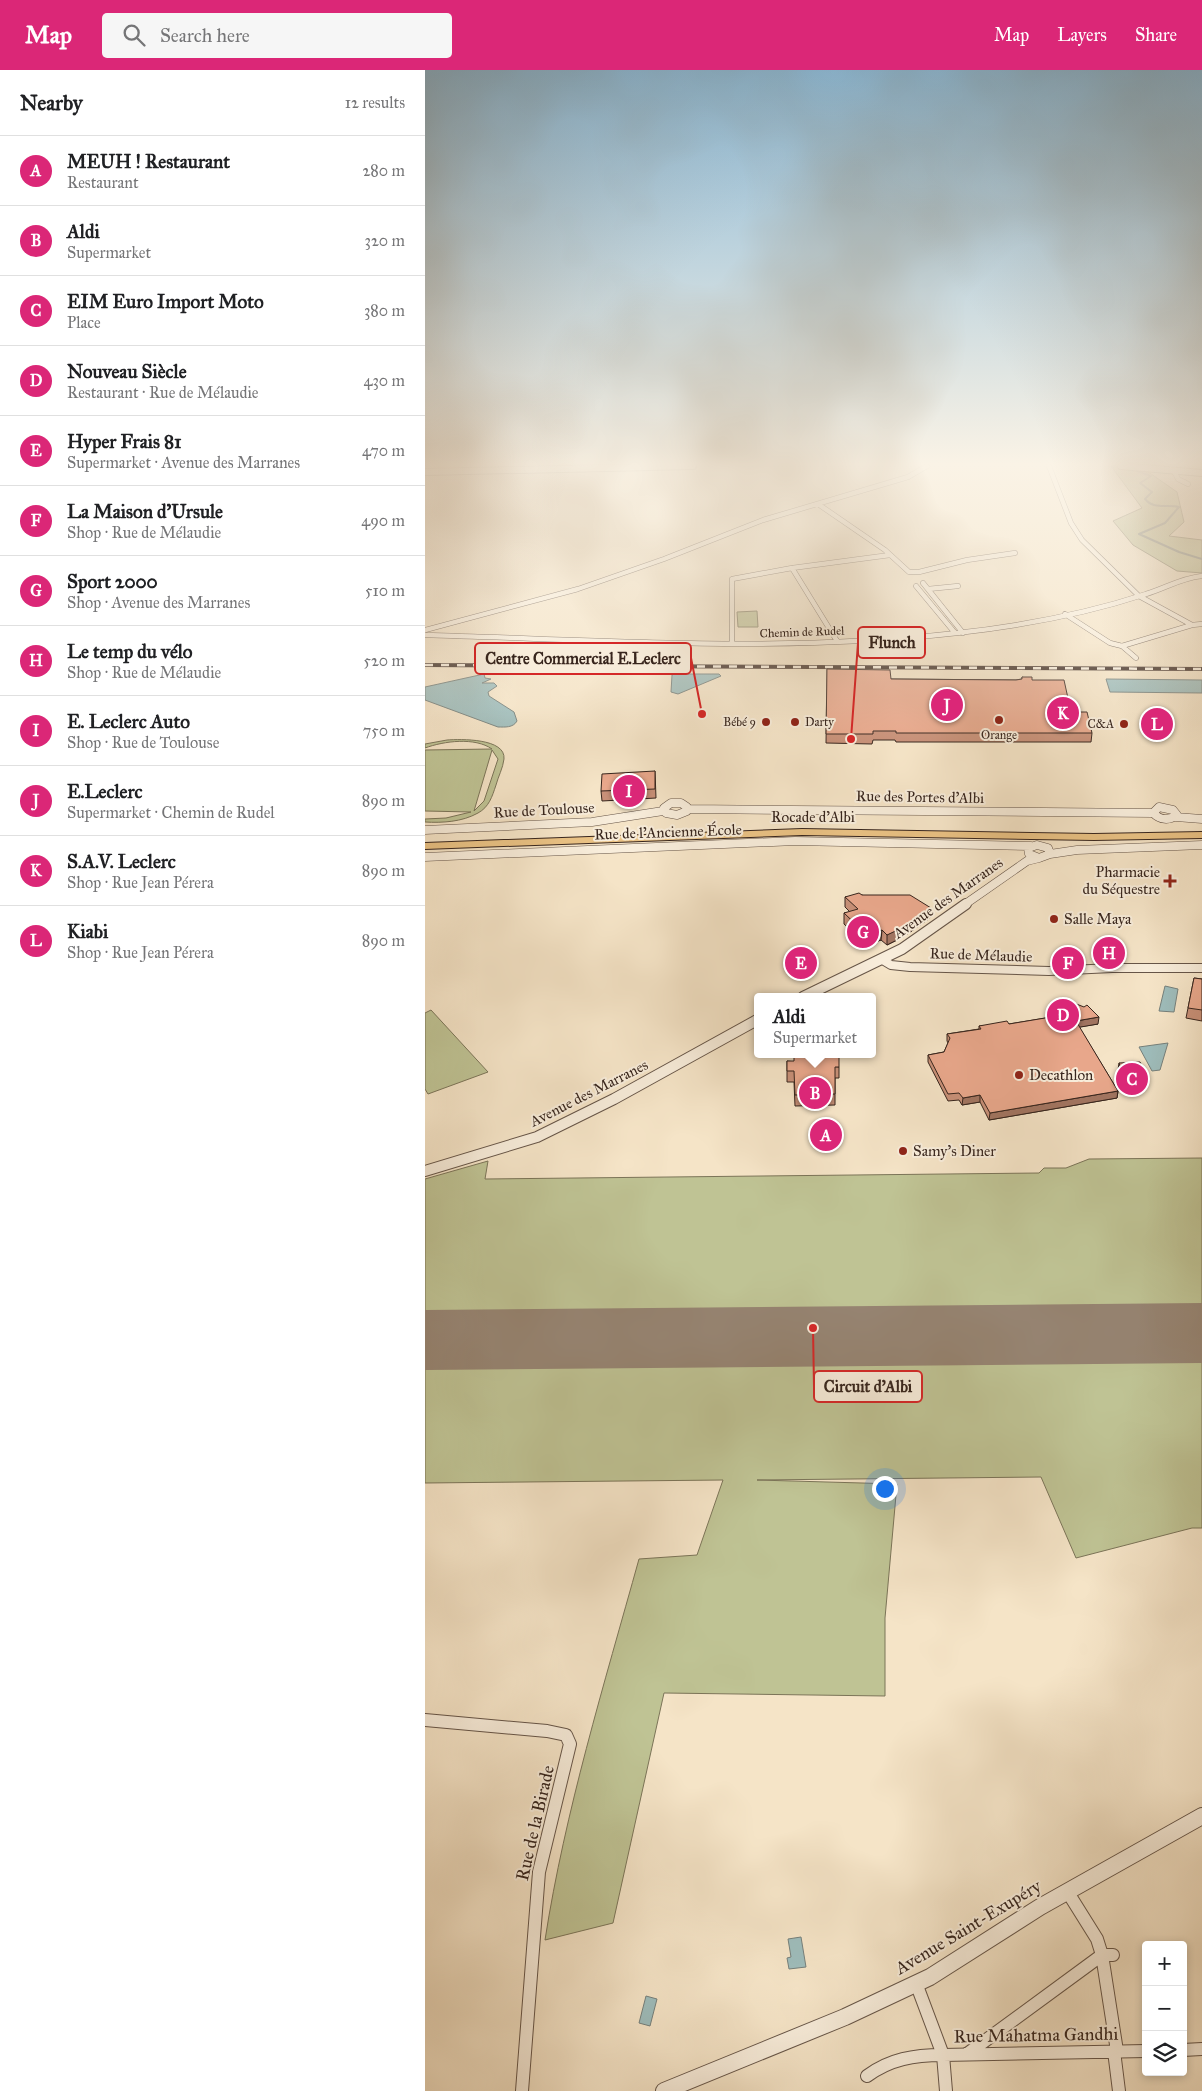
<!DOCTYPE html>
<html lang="en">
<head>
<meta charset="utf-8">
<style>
  :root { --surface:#fff; --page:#f6f6f6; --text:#202124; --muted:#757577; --line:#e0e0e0; --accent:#db2777 }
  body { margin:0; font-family:"IM FELL Great Primer",serif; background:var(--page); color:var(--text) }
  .controls { position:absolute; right:15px; bottom:15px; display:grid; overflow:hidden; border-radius:5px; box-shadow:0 2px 8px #0003 }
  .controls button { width:45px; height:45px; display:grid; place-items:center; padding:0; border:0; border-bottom:1px solid var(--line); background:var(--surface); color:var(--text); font:25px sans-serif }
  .you { position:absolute; left:459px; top:1418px; width:18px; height:18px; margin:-12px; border:4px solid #fff; border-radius:50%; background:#1a73e8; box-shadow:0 0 0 8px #1a73e833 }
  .badge { display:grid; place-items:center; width:32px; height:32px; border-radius:50%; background:var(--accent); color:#fff; font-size:16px; font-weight:700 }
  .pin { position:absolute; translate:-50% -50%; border:2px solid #fff; box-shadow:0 1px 5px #0006 }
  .popup { position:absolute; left:329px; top:923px; width:122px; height:65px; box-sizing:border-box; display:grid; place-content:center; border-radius:5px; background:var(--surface); filter:drop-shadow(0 1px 4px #0005); font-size:16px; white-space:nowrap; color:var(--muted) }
  .popup b { font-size:19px; color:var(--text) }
  .popup::after { content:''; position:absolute; left:50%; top:100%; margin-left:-10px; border:10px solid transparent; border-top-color:var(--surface) }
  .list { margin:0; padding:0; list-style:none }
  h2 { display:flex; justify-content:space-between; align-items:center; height:65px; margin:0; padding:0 20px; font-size:21px }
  h2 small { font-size:16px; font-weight:400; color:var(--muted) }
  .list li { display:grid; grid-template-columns:32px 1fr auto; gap:15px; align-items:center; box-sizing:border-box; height:70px; padding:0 20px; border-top:1px solid var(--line) }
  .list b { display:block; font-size:19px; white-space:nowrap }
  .list p { margin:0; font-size:16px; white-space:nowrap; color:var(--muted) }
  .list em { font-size:16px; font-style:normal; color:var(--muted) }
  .icon { flex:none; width:28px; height:28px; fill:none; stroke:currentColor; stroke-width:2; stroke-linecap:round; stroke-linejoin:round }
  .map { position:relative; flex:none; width:777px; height:2021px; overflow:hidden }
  header { display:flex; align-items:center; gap:30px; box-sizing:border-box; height:70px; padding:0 25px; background:var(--accent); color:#fff }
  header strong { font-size:24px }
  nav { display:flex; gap:28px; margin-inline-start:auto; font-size:18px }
  .search { width:350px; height:45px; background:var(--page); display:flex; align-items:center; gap:12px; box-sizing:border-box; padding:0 18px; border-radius:5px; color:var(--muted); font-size:19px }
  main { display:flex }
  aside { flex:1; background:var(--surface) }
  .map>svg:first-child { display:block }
  .green { fill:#bfc394; stroke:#7b7458; fill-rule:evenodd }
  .water { fill:#9ebdbc; stroke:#75807c }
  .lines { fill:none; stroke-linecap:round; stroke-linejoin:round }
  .stream { stroke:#75807c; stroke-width:2 }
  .runway { fill:#968472; fill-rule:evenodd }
  .minor-far2-casing { stroke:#665548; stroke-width:5.5 }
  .minor-far1-casing { stroke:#665548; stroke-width:10 }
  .minor-casing { stroke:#665548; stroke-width:14 }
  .tertiary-far3-casing { stroke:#665548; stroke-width:8 }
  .tertiary-far2-casing { stroke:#665548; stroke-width:9 }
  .tertiary-far1-casing { stroke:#665548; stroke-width:12 }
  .tertiary-casing { stroke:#665548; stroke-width:18 }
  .trunk-casing { stroke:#37251d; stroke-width:2 }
  .minor-far2 { stroke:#f8eddb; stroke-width:4.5 }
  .minor-far1 { stroke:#f8eddb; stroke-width:8 }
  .minor { stroke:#f8eddb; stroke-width:12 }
  .tertiary-far3 { stroke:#f8eddb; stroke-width:6 }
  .tertiary-far2 { stroke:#f8eddb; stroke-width:8 }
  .tertiary-far1 { stroke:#f8eddb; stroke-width:10 }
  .tertiary { stroke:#f8eddb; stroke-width:16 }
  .trunk { fill:#eac284; fill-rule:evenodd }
  .rail-casing { stroke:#37251d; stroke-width:4 }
  .rail { stroke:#f8eddb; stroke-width:2.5; stroke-dasharray:8; stroke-linecap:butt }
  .wall { fill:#c89078; stroke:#37251d }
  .shaded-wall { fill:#a27561; stroke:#37251d }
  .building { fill:#e8a78b; stroke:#37251d }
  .poi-dot { fill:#8f2418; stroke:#f8eddb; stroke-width:2 }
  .labels { text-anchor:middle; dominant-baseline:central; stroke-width:4; stroke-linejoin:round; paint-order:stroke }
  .far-street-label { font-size:12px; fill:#37251d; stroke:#f8eddb }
  .far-poi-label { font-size:12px; fill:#37251d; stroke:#f8eddb; text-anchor:end }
  .street-label { font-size:15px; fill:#37251d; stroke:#f8eddb }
  .poi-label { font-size:15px; fill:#37251d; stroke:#f8eddb; text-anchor:start }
  .near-street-label { font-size:18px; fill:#37251d; stroke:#f8eddb }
  .leader { fill:none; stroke:#d62828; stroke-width:2 }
  .callout-dot { fill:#d62828; stroke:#f8eddb; stroke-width:2 }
  .callout { fill:#f8eddb; stroke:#d62828; stroke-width:2 }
  .callout-label { font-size:16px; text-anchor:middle; font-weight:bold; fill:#37251d }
</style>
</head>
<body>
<header>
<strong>Map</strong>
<div class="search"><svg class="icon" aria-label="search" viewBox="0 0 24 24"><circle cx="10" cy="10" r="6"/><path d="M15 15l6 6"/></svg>Search here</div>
<nav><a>Map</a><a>Layers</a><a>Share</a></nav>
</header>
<main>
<aside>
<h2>Nearby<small>12 results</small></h2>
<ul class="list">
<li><span class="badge">A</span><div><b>MEUH ! Restaurant</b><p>Restaurant</p></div><em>280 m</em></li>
<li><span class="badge">B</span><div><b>Aldi</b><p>Supermarket</p></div><em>320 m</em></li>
<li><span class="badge">C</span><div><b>EIM Euro Import Moto</b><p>Place</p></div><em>380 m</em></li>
<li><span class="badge">D</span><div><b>Nouveau Siècle</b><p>Restaurant · Rue de Mélaudie</p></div><em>430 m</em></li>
<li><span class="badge">E</span><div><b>Hyper Frais 81</b><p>Supermarket · Avenue des Marranes</p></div><em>470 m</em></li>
<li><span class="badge">F</span><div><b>La Maison d'Ursule</b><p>Shop · Rue de Mélaudie</p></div><em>490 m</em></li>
<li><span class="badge">G</span><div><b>Sport 2000</b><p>Shop · Avenue des Marranes</p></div><em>510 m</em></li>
<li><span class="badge">H</span><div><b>Le temp du vélo</b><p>Shop · Rue de Mélaudie</p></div><em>520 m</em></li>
<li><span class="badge">I</span><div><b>E. Leclerc Auto</b><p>Shop · Rue de Toulouse</p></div><em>750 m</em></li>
<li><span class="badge">J</span><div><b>E.Leclerc</b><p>Supermarket · Chemin de Rudel</p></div><em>890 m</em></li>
<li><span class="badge">K</span><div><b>S.A.V. Leclerc</b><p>Shop · Rue Jean Pérera</p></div><em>890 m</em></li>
<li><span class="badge">L</span><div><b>Kiabi</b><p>Shop · Rue Jean Pérera</p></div><em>890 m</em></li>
</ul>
</aside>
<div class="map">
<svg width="777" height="2021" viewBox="0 0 777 2021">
  <rect width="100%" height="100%" fill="#f5e4c7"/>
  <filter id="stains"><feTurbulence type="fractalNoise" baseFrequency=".004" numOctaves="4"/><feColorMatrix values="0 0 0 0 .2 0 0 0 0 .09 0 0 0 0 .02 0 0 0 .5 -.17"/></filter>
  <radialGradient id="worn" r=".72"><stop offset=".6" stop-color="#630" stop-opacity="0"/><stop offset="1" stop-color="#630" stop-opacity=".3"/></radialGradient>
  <!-- green -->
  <path class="green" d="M686 396H722L719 399 752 422 759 452 744 466 777 470V503L752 501 708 475 688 451 717 438Z
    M332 541 333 557H313L312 542Z
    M22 670C35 669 81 668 79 689 78 698 73 707 71 715 67 727 64 737 53 743 37 752 17 753 0 752V749L21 748 46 742 0 741V680L67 679C50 667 19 671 0 678V674ZM67 680 73 689 59 731 49 741Z
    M6 940 63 1002 3 1024 0 1019V943Z
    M777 1088V1458H767L651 1488 616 1407 332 1410 472 1414 460 1548V1626L239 1623 188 1853 120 1870C140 1741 179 1615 214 1489L272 1485 298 1410 0 1413V1109L63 1091 60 1109 614 1103 619 1098H641L664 1089Z"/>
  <!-- water -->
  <path class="water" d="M59 604 60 608 66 609 57 613H69L72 616 63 622 64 626 89 642 92 651C88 658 80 657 73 657L0 630V617Z
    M250 604H294L296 606 253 624 246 622 247 605Z
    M681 609 777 610V623L685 622Z
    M740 916 753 919 749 942 734 941Z
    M743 973 735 1000 727 1001 714 977Z
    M376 1867 381 1897 364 1899 362 1888 366 1887 363 1869Z
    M221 1926 232 1929 225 1956 214 1953Z"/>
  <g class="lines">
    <!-- stream -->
    <path class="stream" d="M706 399 726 406 715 413 727 422 720 429C729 440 742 434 754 437L740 453 714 464 754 482 777 489"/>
    <!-- runway -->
    <path class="runway" d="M777 1233V1293L0 1300V1240Z"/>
    <!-- minor-far2 casing -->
    <g class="minor-far2-casing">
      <path id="minor-far2" d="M624 396 646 453 657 470 714 526 767 555 697 576 685 573 640 544
        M749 401 753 409 763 414
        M393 434 460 480 484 502H494L542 490 590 483
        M367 498 412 571
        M498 513 538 563
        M491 516 530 563
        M503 519 533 516
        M767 555 777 554
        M0 560 153 519 239 489 338 450 483 407 502 396
        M0 565C177 570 356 583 532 563 596 556 660 544 721 524 741 518 756 508 777 506
        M307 573V509L367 498 465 485
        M697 576 711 588"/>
    </g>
    <!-- minor-far1 casing -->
    <g class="minor-far1-casing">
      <path id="minor-far1" d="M456 889 466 895 485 897 624 901 687 898H777"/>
    </g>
    <!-- minor casing -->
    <g class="minor-casing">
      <path id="minor" d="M0 1650 122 1661 141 1665 145 1674 114 1802 97 2021
        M642 1821 672 1869 677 1885H688
        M491 1913 518 1985 721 1981
        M758 1980 777 1979
        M689 1981 694 2021
        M542 1984 677 1885 692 1981
        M442 2006C465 1989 489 1985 518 1985L521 2021"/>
    </g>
    <!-- tertiary-far3 casing -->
    <g class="tertiary-far3-casing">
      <path id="tertiary-far3" d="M696 396 777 403
        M0 402 268 396"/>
    </g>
    <!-- tertiary-far2 casing -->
    <g class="tertiary-far2-casing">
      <path id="tertiary-far2" d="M246 733H256L262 737V741L252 745 241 743 239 738Z
        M734 737 748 740 752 745C744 751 735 750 728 743Z
        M263 739 728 743
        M751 747 777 749
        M0 760 167 752 238 741
        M612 775 623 778 625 784 614 788 604 784 603 778Z
        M625 784 652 780 777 775
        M0 787 370 771 606 776
        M539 835 602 791 614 788"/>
    </g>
    <!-- tertiary-far1 casing -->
    <g class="tertiary-far1-casing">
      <path id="tertiary-far1" d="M378 927 477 879 541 834
        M0 1101 112 1067 189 1029 332 950"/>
    </g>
    <!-- tertiary casing -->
    <g class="tertiary-casing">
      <path id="tertiary" d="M239 2021 420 1947 505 1907 615 1837 777 1746"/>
    </g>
    <!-- trunk casing -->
    <g class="trunk-casing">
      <path id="trunk" d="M377 759 669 764 777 762V768L669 770 377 765 0 779V773Z"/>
    </g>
    <!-- minor-far2 -->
    <use href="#minor-far2" class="minor-far2"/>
    <!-- minor-far1 -->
    <use href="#minor-far1" class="minor-far1"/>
    <!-- minor -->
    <use href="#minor" class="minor"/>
    <!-- tertiary-far3 -->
    <use href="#tertiary-far3" class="tertiary-far3"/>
    <!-- tertiary-far2 -->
    <use href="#tertiary-far2" class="tertiary-far2"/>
    <!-- tertiary-far1 -->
    <use href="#tertiary-far1" class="tertiary-far1"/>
    <!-- tertiary -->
    <use href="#tertiary" class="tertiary"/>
    <!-- trunk -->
    <use href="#trunk" class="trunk"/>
    <!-- rail casing -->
    <g class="rail-casing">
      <path id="rail" d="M0 595 777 599"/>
    </g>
    <!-- rail -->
    <use href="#rail" class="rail"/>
  </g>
  <!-- wall -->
  <path class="wall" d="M402 599 466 609 591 610 597 609V607L607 610 646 642 667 663 666 672H471L470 670H448L447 674 401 673Z
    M230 701 231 728 177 731 176 721Z
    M437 825 505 848 478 867 462 875 456 870 442 875 419 854V843L425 842 420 837V827Z
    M769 908 777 909V951L761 948Z
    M622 941 673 954 654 957 693 1021 692 1028 564 1050 555 1032 537 1035 534 1030 523 1031 503 992V985L519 982 523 973 522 971V964L554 959V956L584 954 621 948Z
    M362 991 414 997V1008H410V1035L370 1036 369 1012H362Z
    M694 993 723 1010 721 1017 700 1019 693 1000Z"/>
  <!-- shaded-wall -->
  <path class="shaded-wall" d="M506 838 505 848 478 867 462 875V865Z
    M457 860 456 870 442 875V865Z
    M674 947 673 954 650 958 651 951Z
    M693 1021 692 1028 564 1050 565 1043Z
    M555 1025V1032L537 1035 538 1028Z"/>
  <!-- building -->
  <path class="building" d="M402 599 465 600 466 609 591 610 597 609V607H607V610H639L646 642H662L667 663H471V661H448V664H401Z
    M230 701V719L176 721 177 704Z
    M434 823 437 825H485L506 838 479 857 462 865 457 860 442 865 419 843 433 839 420 827Z
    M769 908 777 909V940L763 938Z
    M636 928 659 937 662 935 674 947 651 951 693 1021 565 1043 555 1025 538 1028 534 1023 523 1024 503 985 519 982 525 968 522 964 556 959 554 956 582 951 584 954 626 947 622 941 633 940Z
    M369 984H414V997H410V1024L370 1025 369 1001H362V991H369Z
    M715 992 723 1010 701 1012 694 993Z"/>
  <!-- sky -->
  <linearGradient id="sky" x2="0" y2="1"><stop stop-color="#8ab8d6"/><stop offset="0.58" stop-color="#faf3e6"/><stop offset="1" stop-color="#faf3e6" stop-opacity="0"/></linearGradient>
  <rect width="777" height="679" fill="url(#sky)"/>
  <!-- markers -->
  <g class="poi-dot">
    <circle cx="574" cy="650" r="5"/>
    <circle cx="341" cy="652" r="5"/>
    <circle cx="370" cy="652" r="5"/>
    <circle cx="699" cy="654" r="5"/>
    <path d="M742.5 803.5h5v5h5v5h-5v5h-5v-5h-5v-5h5z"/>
    <circle cx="629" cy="849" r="5"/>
    <circle cx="594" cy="1005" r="5"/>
    <circle cx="478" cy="1081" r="5"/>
  </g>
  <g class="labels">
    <!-- far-street labels -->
    <g class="far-street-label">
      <text transform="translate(377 562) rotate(-2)">Chemin de Rudel</text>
    </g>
    <!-- far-poi labels -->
    <g class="far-poi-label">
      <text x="331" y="652">Bébé 9</text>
      <text x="380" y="652" text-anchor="start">Darty</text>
      <text x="689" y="654">C&amp;A</text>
      <text x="574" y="665" text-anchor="middle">Orange</text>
    </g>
    <!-- street labels -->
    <g class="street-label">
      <text transform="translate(495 727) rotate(1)">Rue des Portes d'Albi</text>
      <text transform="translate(119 740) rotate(-3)">Rue de Toulouse</text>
      <text x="388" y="747">Rocade d'Albi</text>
      <text transform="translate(243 762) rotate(-2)">Rue de l’Ancienne École</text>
      <text transform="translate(523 828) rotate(-35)">Avenue des Marranes</text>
      <text transform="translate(556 885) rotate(2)">Rue de Mélaudie</text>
      <text transform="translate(164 1023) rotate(-27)">Avenue des Marranes</text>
    </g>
    <!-- poi labels -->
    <g class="poi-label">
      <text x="735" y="802" text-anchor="end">Pharmacie<tspan x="735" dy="17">du Séquestre</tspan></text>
      <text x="639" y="849">Salle Maya</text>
      <text x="604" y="1005">Decathlon</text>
      <text x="488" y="1081">Samy's Diner</text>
    </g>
    <!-- near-street labels -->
    <g class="near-street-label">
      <text transform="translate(110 1753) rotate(-77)">Rue de la Birade</text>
      <text transform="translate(543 1857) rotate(-31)">Avenue Saint-Exupéry</text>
      <text transform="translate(611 1965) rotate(-1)">Rue Mahatma Gandhi</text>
    </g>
  </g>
  <!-- callouts -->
  <path class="leader" d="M426 669L433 573M277 644L266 588M388 1258L389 1317"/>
  <g class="callout-dot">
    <circle cx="426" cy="669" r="5"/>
    <circle cx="277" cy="644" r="5"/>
    <circle cx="388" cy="1258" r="5"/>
  </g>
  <g class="callout">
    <rect x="433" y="557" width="67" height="31" rx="5"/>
    <rect x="50" y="573" width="216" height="31" rx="5"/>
    <rect x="389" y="1301" width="108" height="31" rx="5"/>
  </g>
  <g class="callout-label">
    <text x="467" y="578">Flunch</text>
    <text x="158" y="594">Centre Commercial E.Leclerc</text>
    <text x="443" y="1322">Circuit d'Albi</text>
  </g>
  <rect width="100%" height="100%" filter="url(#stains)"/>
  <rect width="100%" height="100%" fill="url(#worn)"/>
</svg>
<div class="controls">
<button>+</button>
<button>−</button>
<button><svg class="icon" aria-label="layers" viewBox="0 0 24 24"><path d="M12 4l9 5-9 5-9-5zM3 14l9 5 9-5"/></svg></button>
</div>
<div class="you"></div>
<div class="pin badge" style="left:401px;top:1065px">A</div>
<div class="pin badge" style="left:390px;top:1023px">B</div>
<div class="popup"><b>Aldi</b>Supermarket</div>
<div class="pin badge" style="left:707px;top:1009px">C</div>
<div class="pin badge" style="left:638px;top:945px">D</div>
<div class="pin badge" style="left:376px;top:893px">E</div>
<div class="pin badge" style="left:643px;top:893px">F</div>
<div class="pin badge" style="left:438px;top:862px">G</div>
<div class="pin badge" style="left:684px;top:883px">H</div>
<div class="pin badge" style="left:204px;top:721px">I</div>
<div class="pin badge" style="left:522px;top:635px">J</div>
<div class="pin badge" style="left:638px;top:643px">K</div>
<div class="pin badge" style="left:732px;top:654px">L</div>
</div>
</main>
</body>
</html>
